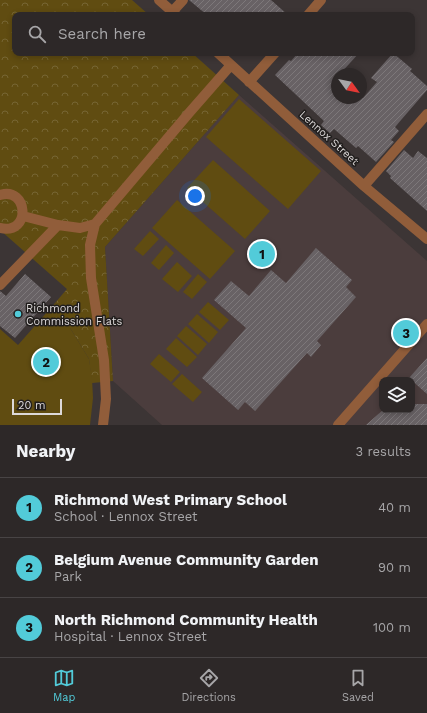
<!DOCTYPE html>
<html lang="en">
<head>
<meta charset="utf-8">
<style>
  :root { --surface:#2d2828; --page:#353030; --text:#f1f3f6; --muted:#a7a6a8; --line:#484445; --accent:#52cbd9 }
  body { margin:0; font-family:"Work Sans",sans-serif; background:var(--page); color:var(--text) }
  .controls { position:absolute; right:12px; bottom:12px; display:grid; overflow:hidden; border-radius:8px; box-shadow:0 2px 6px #0003 }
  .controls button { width:36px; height:36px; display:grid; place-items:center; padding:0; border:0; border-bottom:1px solid var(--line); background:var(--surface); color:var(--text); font:20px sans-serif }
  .compass { position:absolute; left:331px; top:68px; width:36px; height:36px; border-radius:50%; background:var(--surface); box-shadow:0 2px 6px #0003; rotate:123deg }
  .scale { position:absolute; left:12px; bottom:10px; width:50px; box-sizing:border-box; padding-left:4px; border:2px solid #ddd9d9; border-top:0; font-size:11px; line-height:14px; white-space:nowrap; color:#ddd9d9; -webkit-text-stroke:3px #211e1d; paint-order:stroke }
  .you { position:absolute; left:195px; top:196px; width:14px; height:14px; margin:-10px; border:3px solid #fff; border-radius:50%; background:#1a73e8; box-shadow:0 0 0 6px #1a73e833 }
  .badge { display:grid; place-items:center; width:26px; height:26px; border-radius:50%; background:var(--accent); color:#111; font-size:13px; font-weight:700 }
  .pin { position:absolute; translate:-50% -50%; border:2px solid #fff; box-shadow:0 1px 4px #0006 }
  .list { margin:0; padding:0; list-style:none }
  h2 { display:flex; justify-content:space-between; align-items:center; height:52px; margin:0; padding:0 16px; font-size:17px }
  h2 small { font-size:13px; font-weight:400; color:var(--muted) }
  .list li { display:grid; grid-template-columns:26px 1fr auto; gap:12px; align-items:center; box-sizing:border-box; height:60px; padding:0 16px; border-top:1px solid var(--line) }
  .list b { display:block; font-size:15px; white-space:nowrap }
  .list p { margin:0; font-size:13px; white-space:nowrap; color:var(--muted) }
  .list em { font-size:13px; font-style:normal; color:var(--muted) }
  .icon { flex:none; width:22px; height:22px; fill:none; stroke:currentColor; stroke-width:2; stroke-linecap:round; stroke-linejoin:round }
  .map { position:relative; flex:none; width:427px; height:425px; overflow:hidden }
  .search { position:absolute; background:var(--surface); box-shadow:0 2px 6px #0003; left:12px; right:12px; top:12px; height:44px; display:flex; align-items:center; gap:10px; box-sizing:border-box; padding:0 14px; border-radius:8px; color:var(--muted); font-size:15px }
  .sheet { height:232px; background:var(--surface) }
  nav { display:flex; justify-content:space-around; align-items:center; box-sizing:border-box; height:56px; border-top:1px solid var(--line); background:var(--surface); font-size:11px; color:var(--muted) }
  nav a { display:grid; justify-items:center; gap:2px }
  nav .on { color:var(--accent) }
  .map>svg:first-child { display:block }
  .built { fill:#4b3d3d; fill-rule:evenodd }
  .green { fill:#604c11 }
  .park { fill:url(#park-crowns) }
  .building { fill:url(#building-hatch) }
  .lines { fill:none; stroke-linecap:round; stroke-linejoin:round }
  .minor { stroke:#915d3a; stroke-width:10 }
  .poi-dot { fill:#52cbd9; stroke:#211e1d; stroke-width:1.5 }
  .labels { text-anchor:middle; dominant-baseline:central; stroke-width:3; stroke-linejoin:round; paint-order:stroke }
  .street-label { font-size:11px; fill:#ddd9d9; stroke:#211e1d }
  .poi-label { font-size:11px; fill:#ddd9d9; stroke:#211e1d; text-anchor:start }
</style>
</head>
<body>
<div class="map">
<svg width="427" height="425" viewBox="0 0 427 425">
  <defs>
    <pattern id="park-crowns" width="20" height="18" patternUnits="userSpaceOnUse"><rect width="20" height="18" fill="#604c11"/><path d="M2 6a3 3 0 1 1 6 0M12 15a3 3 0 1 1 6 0" fill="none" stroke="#766533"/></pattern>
    <pattern id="building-hatch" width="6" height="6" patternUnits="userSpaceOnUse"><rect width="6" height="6" fill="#686265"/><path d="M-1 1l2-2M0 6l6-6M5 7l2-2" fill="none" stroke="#7d787a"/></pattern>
  </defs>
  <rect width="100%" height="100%" fill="#3c3535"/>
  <!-- built -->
  <path class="built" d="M239 95 427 261V425H162L113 381 105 247ZM382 380H412V410H382Z"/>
  <!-- green -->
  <path class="green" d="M239 99 321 171 288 209 206 137Z
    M213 160 270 211 245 239 187 188Z
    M177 200 235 251 210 279 152 228Z
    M150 231 159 239 143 256 134 249Z
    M166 245 174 253 159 270 151 263Z
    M177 262 192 276 178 292 162 279Z
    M198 274 207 282 192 299 183 292Z
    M208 302 229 320 220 330 199 312Z
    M55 303 89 359 92 378 93 398 90 425H0V329L18 345Z
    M197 314 218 332 209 343 188 324Z
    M186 326 207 344 198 355 177 336Z
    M176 338 197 357 187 367 166 349Z
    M159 354 180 372 171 382 150 364Z
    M182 374 202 392 193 402 172 384Z"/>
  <!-- park -->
  <path class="park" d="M0 0H132L149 15H15V53H192L239 95 105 247 113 381 92 383 89 359 55 303 67 289 0 230Z"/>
  <!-- building -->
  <path class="building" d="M189 0H271L288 15H207Z
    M298 53H359L340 74H337V98H363L377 82 371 78 393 53 412 69 410 71 427 86V90L395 127 399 131 391 140 394 142 376 162 358 146 356 148 334 129 330 133 321 125 324 121 275 75 289 60 291 61Z
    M404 150 413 158 418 151 427 158V211L390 178 391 176 386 171Z
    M316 248 352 280 346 287 356 297 317 341 321 345 311 357 307 353 255 411 245 402 238 410 202 378 246 328 214 300 231 281 249 296 271 270 286 283Z
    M25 274 51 297 15 338 0 326V291L6 296Z
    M427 358V394L409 378Z
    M412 404H427V425H366L383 410H412Z"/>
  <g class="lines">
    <!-- minor -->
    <path class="minor" d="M159 0 176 15
      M172 12 183 0
      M308 15 321 0
      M218 53 364 186 427 239
      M249 82 275 53
      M364 186 427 114
      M0 195C28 186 32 235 0 228
      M23 216 58 225 80 228 95 224
      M0 285 58 225
      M103 425 106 399 104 360 91 278 90 245 95 224 189 113 231 65
      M338 425 427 324"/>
  </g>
  <!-- markers -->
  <circle class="poi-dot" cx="18" cy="314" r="4"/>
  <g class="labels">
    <!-- street labels -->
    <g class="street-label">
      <text transform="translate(329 138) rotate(42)">Lennox Street</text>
    </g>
    <!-- poi labels -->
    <g class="poi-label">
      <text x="26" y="308">Richmond<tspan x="26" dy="13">Commission Flats</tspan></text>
    </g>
  </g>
</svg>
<div class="controls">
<button><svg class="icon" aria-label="layers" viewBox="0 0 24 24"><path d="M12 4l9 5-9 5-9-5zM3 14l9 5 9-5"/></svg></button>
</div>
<svg class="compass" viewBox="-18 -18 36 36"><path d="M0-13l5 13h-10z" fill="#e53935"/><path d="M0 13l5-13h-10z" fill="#a7a6a8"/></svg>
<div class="scale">20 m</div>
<div class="you"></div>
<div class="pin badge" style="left:262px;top:254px">1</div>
<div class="pin badge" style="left:46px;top:362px">2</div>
<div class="pin badge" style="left:406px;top:333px">3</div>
<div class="search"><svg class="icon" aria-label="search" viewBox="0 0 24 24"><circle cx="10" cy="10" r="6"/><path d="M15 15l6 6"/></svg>Search here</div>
</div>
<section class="sheet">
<h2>Nearby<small>3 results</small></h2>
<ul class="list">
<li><span class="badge">1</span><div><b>Richmond West Primary School</b><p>School · Lennox Street</p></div><em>40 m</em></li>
<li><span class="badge">2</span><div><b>Belgium Avenue Community Garden</b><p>Park</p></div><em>90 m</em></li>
<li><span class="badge">3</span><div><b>North Richmond Community Health</b><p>Hospital · Lennox Street</p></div><em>100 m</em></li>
</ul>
</section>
<nav>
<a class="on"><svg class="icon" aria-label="map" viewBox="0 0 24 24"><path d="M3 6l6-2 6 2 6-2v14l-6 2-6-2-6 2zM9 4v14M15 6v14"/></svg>Map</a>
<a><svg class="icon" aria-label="directions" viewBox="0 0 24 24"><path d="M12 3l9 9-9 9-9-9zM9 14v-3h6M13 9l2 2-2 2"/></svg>Directions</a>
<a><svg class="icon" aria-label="saved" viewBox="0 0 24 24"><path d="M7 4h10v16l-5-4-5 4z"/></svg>Saved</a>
</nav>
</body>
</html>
